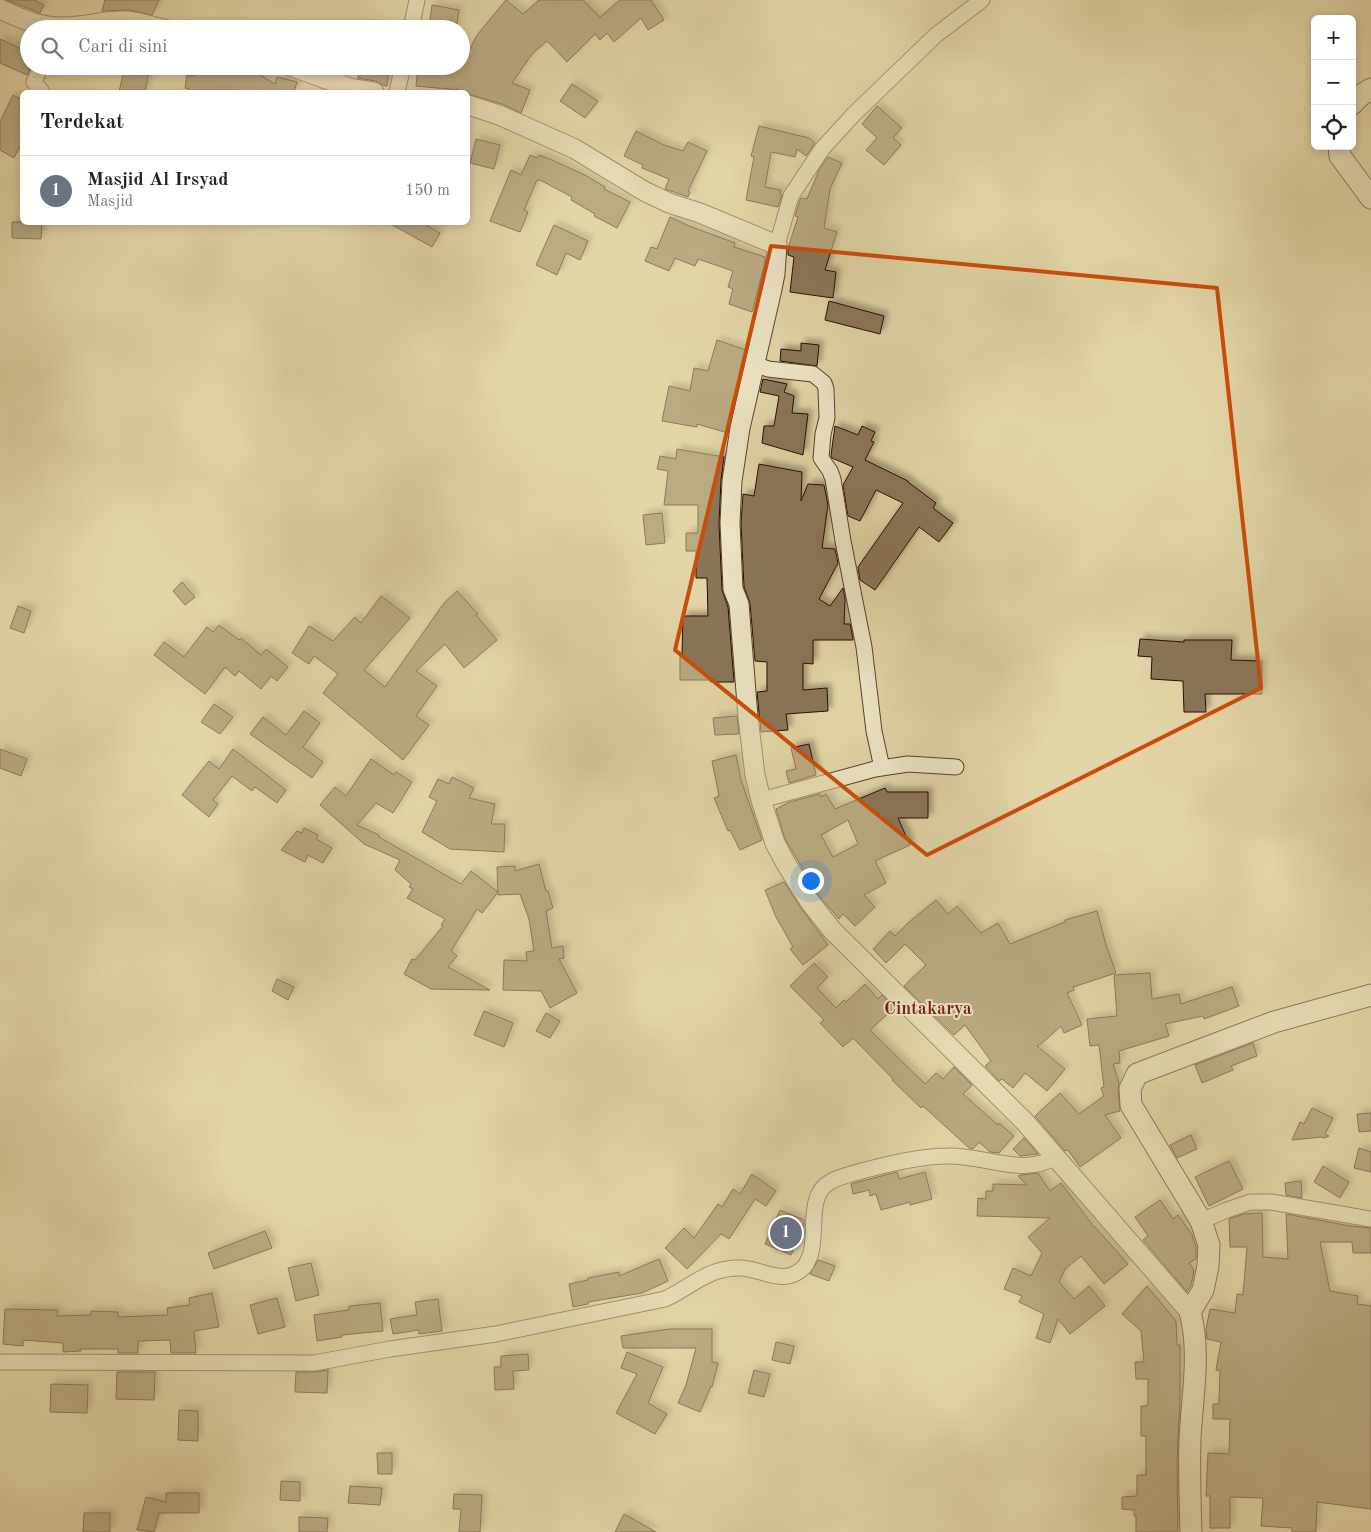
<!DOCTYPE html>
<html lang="id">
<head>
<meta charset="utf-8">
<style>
  :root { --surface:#fff; --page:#f2f2f2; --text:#222; --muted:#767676; --line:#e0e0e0; --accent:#8f2418 }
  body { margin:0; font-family:"Old Standard TT",serif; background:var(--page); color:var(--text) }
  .controls { position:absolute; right:15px; top:15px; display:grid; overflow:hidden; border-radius:8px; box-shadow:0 2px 8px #0003 }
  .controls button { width:45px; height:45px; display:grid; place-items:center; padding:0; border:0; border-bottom:1px solid var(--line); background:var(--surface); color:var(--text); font:25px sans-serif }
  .you { position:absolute; left:810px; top:880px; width:18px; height:18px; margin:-12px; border:4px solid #fff; border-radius:50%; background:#1a73e8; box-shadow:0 0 0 8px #1a73e833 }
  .badge { display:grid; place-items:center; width:32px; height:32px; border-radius:50%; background:var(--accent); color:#fff; font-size:16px; font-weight:700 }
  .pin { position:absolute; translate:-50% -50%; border:2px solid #fff; box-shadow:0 1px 5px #0006 }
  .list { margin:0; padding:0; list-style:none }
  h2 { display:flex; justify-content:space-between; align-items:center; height:65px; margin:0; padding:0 20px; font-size:21px }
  h2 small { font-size:16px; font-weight:400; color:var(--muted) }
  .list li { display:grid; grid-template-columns:32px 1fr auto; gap:15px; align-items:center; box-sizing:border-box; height:70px; padding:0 20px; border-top:1px solid var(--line) }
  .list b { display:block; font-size:19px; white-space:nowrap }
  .list p { margin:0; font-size:16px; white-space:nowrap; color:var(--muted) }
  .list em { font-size:16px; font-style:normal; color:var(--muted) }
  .icon { flex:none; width:28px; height:28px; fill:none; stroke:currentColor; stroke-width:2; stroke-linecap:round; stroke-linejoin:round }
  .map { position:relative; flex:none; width:1371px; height:1532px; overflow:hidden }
  .search { position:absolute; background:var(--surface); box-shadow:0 2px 8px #0003; left:20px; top:20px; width:450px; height:55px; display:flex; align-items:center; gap:12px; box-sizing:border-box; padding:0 18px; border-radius:28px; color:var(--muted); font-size:19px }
  .panel { position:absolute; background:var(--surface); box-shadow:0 2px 8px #0003; left:20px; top:90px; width:450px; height:135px; border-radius:8px }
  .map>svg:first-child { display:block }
  .building { fill:#8a7558; stroke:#2b0c03; fill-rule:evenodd; filter:url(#shadow) }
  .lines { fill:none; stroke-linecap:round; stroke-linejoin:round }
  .minor-casing { stroke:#593e2c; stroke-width:17 }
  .tertiary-casing { stroke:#593e2c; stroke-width:21 }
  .secondary-casing { stroke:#2b0c03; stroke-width:23 }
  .minor { stroke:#ece4c5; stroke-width:15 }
  .tertiary { stroke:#ece4c5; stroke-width:19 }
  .secondary { stroke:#ece4c5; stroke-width:21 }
  .marked { fill:none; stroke:#cc4d0b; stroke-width:4; stroke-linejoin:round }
  .labels { text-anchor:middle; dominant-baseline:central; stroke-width:4; stroke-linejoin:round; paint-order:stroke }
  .quarter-label { font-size:18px; font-weight:bold; fill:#7a1f14; stroke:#ece4c5 }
</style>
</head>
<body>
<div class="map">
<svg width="1371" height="1532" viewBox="0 0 1371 1532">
  <defs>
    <filter id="shadow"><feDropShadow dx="4.5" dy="-4.5" stdDeviation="2.5" flood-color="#0004"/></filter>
  </defs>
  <rect width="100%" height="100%" fill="#e2d5a6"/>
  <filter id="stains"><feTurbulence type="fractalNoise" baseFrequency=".004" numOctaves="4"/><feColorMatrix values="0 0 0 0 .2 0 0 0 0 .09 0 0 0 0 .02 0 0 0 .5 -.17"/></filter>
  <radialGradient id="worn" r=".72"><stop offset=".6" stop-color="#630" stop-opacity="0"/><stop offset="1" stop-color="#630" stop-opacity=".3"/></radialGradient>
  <!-- building -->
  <path class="building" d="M7 0H34L44 5 40 13Z
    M105 0H159L152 15 129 10 102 11Z
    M506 0 523 14 539 0H583L600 17 620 0H651L664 20 648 30 641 18 614 42 607 33 600 40 595 34 567 62 547 41 532 54 512 83 530 90 521 113 502 104 468 94V92H457L459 90 416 86 418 66H461L477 35Z
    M432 5 459 10 456 29H429Z
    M0 39 29 52V71L27 75 0 63Z
    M125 66H150L145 92H119Z
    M225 66H245L275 84 277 77 297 82 294 92H188L189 89 185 88 187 75 195 76 196 72 202 74 203 71 223 75Z
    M359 66H389L387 86 383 85 376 81 358 78Z
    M572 84 598 101 585 118 560 101Z
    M13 95 22 100V142L14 158 0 150V122Z
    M877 106 902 128 893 138 901 145 884 165 866 150 877 138 862 124Z
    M759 126 809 138 815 143 806 156 797 149 795 157 771 152 765 187 781 190 780 194 782 195 778 207 746 200 754 157 751 156Z
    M636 131 664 145 683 151 688 142 707 151 688 191 690 192 688 197 665 189 669 179 642 168 643 165 624 156Z
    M476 139 500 145 494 169 470 163Z
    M530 155 537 158 539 155 552 160 585 175 605 187 604 189 630 202 617 228 594 216 595 214 571 200 572 197 540 180H537L524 210 528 212 520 232 490 221 511 170 521 175Z
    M828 157 842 163 830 189 824 228 837 232 825 270 836 272 833 298 790 292 794 257 788 255V248L798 217 795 216 800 200 801 198 807 199 819 170Z
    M670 217 689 226 735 243 734 247 765 257 764 266 752 312 729 304 733 289 728 287 733 271 698 259 695 266 675 258 669 271 645 261 651 247 657 249Z
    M12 222H42L41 239 12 238Z
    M387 222H421L440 233 432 247Z
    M554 225 588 241 580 260 566 253 557 275 536 265Z
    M829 301 884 316 880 334 825 320Z
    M717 340 746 350 728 433 697 424V427L662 421 669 386 690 391 694 368 708 371Z
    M801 343 819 345 817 366 780 361 781 349 801 351Z
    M763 379 787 384 784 392 794 396 792 413 808 414 803 455 762 443 764 426H774L779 396 760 392Z
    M835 426 858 435 862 426 875 432 871 441 874 442 865 460 908 481V482L936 503 933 508 953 523 939 542 919 527 875 590 860 580 858 567 903 503 876 490 860 521 848 516 843 485 853 467 832 458 831 455Z
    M677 449 724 457 721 480 719 524 722 590 728 607 734 682H710V680H680V654H682L683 616H708L707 578H696V551H686V533H698V505H664L668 471 657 469 660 456 676 459Z
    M759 464 802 472 801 501 808 484 824 485 828 505 822 548 835 549 838 563 819 599 830 606 843 588 845 599 844 624H850L853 639V640H813V664L803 663V690L827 688 828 711 786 714 788 730 761 732 757 692 767 691V662L755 661 750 603 744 587 741 523 743 494 754 496Z
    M662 513 665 543 646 545 643 515Z
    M182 582 195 597 185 605 173 591Z
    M457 591 478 614 476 615 497 640 464 668 445 644 416 671 437 686 416 716 429 725 403 760 323 693 338 674 314 656 309 664 292 653 309 626 333 641 355 617 361 623 381 596 410 618 364 670 385 687 444 603Z
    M18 606 31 611 24 633 10 628Z
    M219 625 239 640 241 638 261 655 266 649 288 667 277 681 271 676 261 689 239 671 235 676 225 667 205 694 154 655 164 642 184 657 207 627 213 632Z
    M1140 639 1184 642V640H1232L1231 660 1262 661V694H1205L1206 712H1184L1183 681 1151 679 1152 657 1138 656Z
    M214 704 233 717 220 734 201 722Z
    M304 711 320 723 303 747 323 762 312 778 250 734 263 717 286 735Z
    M737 716 739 734 715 735 713 718Z
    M809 744 816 775 789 783 786 771 796 769 791 748Z
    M0 749 27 759 21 776 0 768Z
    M233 749 286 790 277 803 255 787 252 791 232 776 213 800 218 804 209 817 182 795 209 761 219 769Z
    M736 755 741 780 762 840 740 850 730 830 728 831 714 798 719 796 712 761Z
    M371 759 394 775 396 772 412 782 393 813 376 803 357 825 379 835V837L461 884 471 871 498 892 482 913 477 909 451 951 457 956 448 967 490 990 431 989 404 974 412 959 415 960 443 926 441 925 445 919 407 898 413 889 409 887 411 884 395 870 400 860 364 844 320 805 335 787 346 796Z
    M452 777 474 788 469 798 495 804 491 824H505L504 852 450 849 422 832 437 801 429 797 438 779 449 784Z
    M885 788 887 792H928V818H898L910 845 875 861 886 883 864 895 875 907 855 926 843 914 839 919 819 896 785 839 776 809 790 802 820 794 821 797 826 794 835 809ZM848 820 858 844 833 857 821 835Z
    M304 828 318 835 316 839 332 848 323 863 308 855 305 862 281 850 297 831 302 833Z
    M539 864 546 891H548L553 908 546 911 552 948 563 946 564 958 559 959 577 993 550 1008 541 991 503 990 504 960 527 961 526 952 534 951 529 919 520 894 498 895 497 867 515 866V871Z
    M784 882 801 908 828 945 803 965 790 949 793 947 776 917 765 890Z
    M936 900 948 914 957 906 981 933 998 923 1010 944 1065 922V920L1097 911 1106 945 1116 973 1073 987 1074 990 1067 993 1082 1025 1064 1033 1061 1026 1042 1043 1037 1046 1065 1069 1047 1091 1025 1073 1013 1088 1002 1079 999 1081 985 1066 991 1061 965 1025 954 1035 904 986 926 965 905 944 886 963 873 949 890 931 895 936 909 922Z
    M814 963 828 977 817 988 836 1008 844 1000 846 1002 865 984 878 999 882 995 894 1008 870 1030 925 1084 936 1073 943 1079 954 1067 972 1085 963 1094 998 1125 999 1123 1014 1136 999 1153 990 1152 979 1142 973 1149 969 1148 923 1106 921 1108 892 1080 893 1079 853 1038 843 1047 820 1023 824 1020 790 986Z
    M1150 973 1152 999 1179 994 1181 1004 1232 987 1239 1006 1204 1019 1203 1016 1165 1024 1169 1036 1119 1051 1120 1063 1113 1064 1119 1083 1118 1090 1120 1111 1105 1115 1121 1138 1080 1167 1068 1150 1065 1151 1035 1116 1060 1093 1079 1114 1104 1096 1101 1088 1104 1087 1099 1045 1090 1046 1087 1019 1117 1016 1114 975Z
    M277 979 294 987 288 1000 272 991Z
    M484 1011 513 1023 504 1047 474 1035Z
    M546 1013 560 1021 550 1038 536 1031Z
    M1253 1043 1257 1056 1231 1066 1233 1070 1202 1083 1195 1065Z
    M1312 1108 1333 1118 1325 1134 1329 1136 1324 1138 1321 1137 1292 1140 1300 1122 1304 1124Z
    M1371 1113V1131L1359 1132 1357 1114Z
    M1191 1135 1197 1149 1177 1158 1170 1145Z
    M1024 1138 1038 1154 1020 1156 1013 1149Z
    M1359 1148 1371 1152V1172L1354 1168Z
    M1229 1161 1243 1189 1209 1206 1195 1177Z
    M1323 1166 1349 1182 1340 1198 1314 1182Z
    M897 1172 899 1179 925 1172 932 1199 910 1205V1202L881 1210 876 1194 870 1196 869 1190 853 1194 851 1184Z
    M1038 1173 1050 1191 1061 1183 1094 1227H1095L1128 1264 1104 1284 1081 1256 1065 1269 1059 1282 1074 1299 1089 1286 1105 1306 1070 1334 1058 1319 1050 1343 1036 1338 1044 1314 1019 1302 1022 1296 1004 1289 1013 1268 1031 1276 1042 1253 1028 1237 1050 1218 977 1216 978 1198 986 1199V1191H993V1184L1027 1185 1018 1176 1021 1175Z
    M752 1174 776 1191 766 1206 755 1199 729 1239 721 1234 687 1269 665 1248 684 1228 694 1238 718 1204 722 1207 733 1189 740 1194Z
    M1301 1181 1302 1198 1286 1195 1285 1183Z
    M1160 1200 1173 1219 1178 1215 1192 1235 1196 1247V1259L1189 1263 1194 1270 1191 1285 1187 1292 1143 1240 1148 1236 1135 1217Z
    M780 1210 804 1220V1225L791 1255 765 1244Z
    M1262 1213 1263 1257 1288 1259 1286 1214 1350 1226 1371 1228V1253H1353L1352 1242H1320L1330 1291 1358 1296 1357 1304 1371 1306V1509L1317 1502 1316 1532H1292V1528L1261 1526 1263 1498 1230 1497V1528H1210V1496H1206L1208 1453 1229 1454 1230 1419H1213V1404H1219L1220 1371 1216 1370 1221 1342 1207 1339 1206 1329 1210 1309 1235 1313 1237 1294 1243 1295 1247 1247H1230L1229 1219 1244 1214Z
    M265 1231 272 1248 214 1269 208 1253Z
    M659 1259 668 1281 642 1293 588 1302V1304L573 1307 569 1284 588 1280V1278L619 1272V1276Z
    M818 1260 835 1266 829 1281 810 1274Z
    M311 1263 319 1295 296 1301 288 1268Z
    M1147 1286 1176 1321 1177 1345H1180V1401L1177 1462 1178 1532H1136V1516H1134V1510L1122 1509V1497L1137 1496V1475H1146V1436H1141V1406H1148V1379H1136L1135 1362H1144L1141 1331 1122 1314Z
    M212 1293 219 1327 194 1331 196 1353H171L170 1340 138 1341V1353H118V1349H80L81 1351 63 1352V1343L23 1340V1346L3 1344 5 1309 58 1310 57 1316 91 1315V1311L118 1312V1317L168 1315 167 1308 190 1305 189 1298Z
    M277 1298 285 1327 258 1334 250 1305Z
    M438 1299 442 1331 419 1334V1330L393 1334 390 1319 417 1315 415 1302Z
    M380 1303 383 1331 342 1335V1337L317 1341 314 1315 349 1310V1306Z
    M669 1329H712V1362L718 1363 712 1387 711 1386 700 1412 678 1403 686 1385 696 1348H623L621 1336Z
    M776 1342 794 1346 790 1364 772 1360Z
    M627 1352 663 1367 648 1403 667 1414 655 1434 616 1413 637 1374 621 1368Z
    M528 1354 529 1370 513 1371 514 1389 495 1390 494 1367H501V1356Z
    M328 1370 327 1393 295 1392 296 1372H314Z
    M754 1370 770 1374 764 1397 748 1393Z
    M117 1372H155L154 1400 116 1399Z
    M51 1384 88 1385 87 1413 50 1412Z
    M179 1410 198 1411V1441L178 1440Z
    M377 1453H392V1474H378Z
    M281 1481 300 1482V1501L280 1500Z
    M350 1486 382 1488 380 1505 348 1503Z
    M166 1493H199V1513H159L154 1532 137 1530 146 1497 166 1502Z
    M454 1494 482 1495 480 1532H459L461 1509H453Z
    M84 1513H110V1532H83Z
    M624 1514 656 1532H615Z
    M299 1517 328 1518 327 1532H299Z"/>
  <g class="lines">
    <!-- minor casing -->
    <g class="minor-casing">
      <path id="minor" d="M411 29 417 0
        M41 66 34 82 42 92
        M397 92 403 66
        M777 245 791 196 822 149 854 114 936 35 982 0
        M755 364 768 369 813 374 824 383 826 389 827 418 823 434 821 458 830 471 833 479 843 541 864 647 874 731 882 768
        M761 800 875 769 908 764 956 767
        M1201 1221 1227 1210 1250 1202H1271L1371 1219
        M0 1362 314 1363 390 1349 496 1334 665 1299C693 1286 708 1267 741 1268 764 1269 785 1288 805 1266 807 1264 808 1259 810 1256 818 1234 806 1195 830 1182 836 1178 845 1176 851 1174 879 1166 920 1156 948 1156 984 1155 1022 1177 1056 1157"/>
    </g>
    <!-- tertiary casing -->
    <g class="tertiary-casing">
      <path id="tertiary" d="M0 9C28 22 46 30 78 26 94 24 110 20 127 21 140 22 153 27 165 29
        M291 66 350 88 374 92
        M468 105 499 115 575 149 644 191 669 203 700 213 777 245 775 274 772 289 740 428 732 481 730 523 733 589 739 604 748 717 755 775 761 800 775 843 785 862 810 902 832 930 1025 1122 1190 1312"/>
    </g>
    <!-- secondary casing -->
    <g class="secondary-casing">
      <path id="secondary" d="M1352 104 1361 95 1371 89
        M1339 146 1340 156 1371 198
        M1191 1532C1190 1501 1189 1470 1190 1439 1192 1398 1201 1352 1190 1312L1203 1290 1208 1266 1209 1245 1201 1221 1131 1105 1130 1089 1137 1074 1150 1069 1274 1022 1371 995"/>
    </g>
    <!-- minor -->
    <use href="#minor" class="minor"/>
    <!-- tertiary -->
    <use href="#tertiary" class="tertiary"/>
    <!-- secondary -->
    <use href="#secondary" class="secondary"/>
  </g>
  <!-- marked area -->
  <path d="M0 0H1371V1532H0ZM771 246 1217 288 1261 688 927 855 675 650Z" fill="#e2d5a6" fill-opacity=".55" fill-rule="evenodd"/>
  <path class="marked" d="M771 246 1217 288 1261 688 927 855 675 650Z"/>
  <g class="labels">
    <!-- quarter labels -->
    <g class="quarter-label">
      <text x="928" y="1009">Cintakarya</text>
    </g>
  </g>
  <rect width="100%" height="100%" filter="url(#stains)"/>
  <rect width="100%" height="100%" fill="url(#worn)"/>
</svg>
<div class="controls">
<button>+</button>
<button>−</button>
<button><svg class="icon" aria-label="locate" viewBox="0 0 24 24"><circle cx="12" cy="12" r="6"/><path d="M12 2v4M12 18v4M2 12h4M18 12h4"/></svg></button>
</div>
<div class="you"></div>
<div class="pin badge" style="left:786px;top:1233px;background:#6b7280">1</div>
<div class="search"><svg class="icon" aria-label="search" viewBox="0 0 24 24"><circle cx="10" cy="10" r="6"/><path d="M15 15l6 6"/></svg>Cari di sini</div>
<section class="panel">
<h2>Terdekat<small></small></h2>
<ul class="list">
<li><span class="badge" style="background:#6b7280">1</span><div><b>Masjid Al Irsyad</b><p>Masjid</p></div><em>150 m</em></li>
</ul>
</section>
</div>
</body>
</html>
